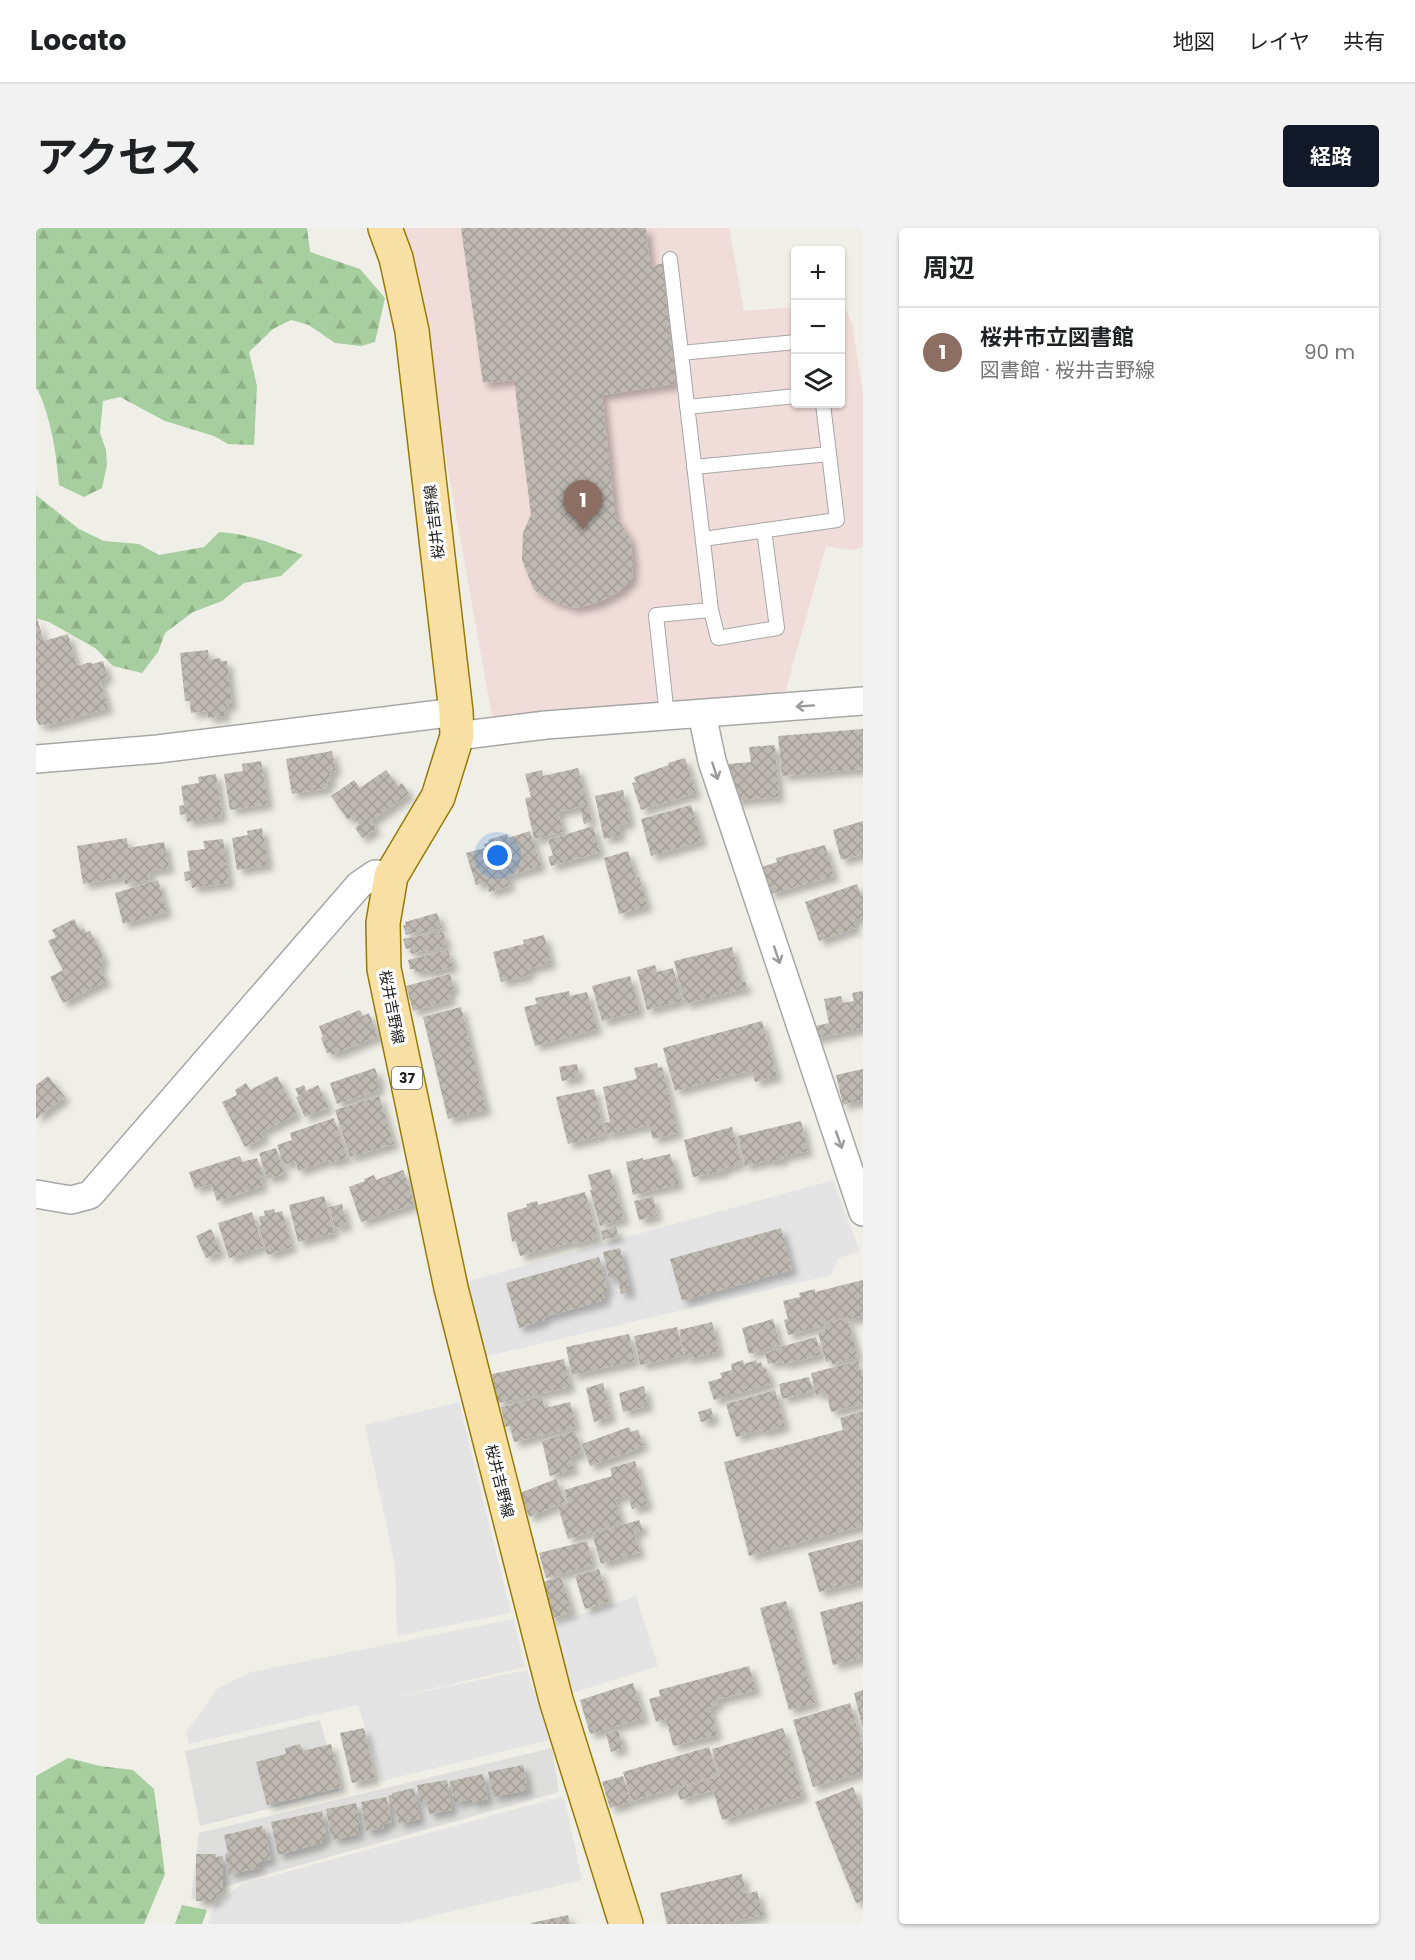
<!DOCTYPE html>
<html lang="ja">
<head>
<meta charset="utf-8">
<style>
  :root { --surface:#fff; --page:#f2f2f2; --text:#202124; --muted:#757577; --line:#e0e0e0; --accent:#111827 }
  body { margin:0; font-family:Poppins,"Noto Sans JP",sans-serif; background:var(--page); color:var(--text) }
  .controls { position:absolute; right:18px; top:18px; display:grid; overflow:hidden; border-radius:6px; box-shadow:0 2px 4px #0004 }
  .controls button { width:54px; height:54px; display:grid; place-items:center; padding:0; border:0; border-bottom:2px solid var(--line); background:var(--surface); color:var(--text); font:30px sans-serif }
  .you { position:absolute; left:462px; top:628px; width:21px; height:21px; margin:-15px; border:4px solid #fff; border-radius:50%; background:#1a73e8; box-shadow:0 0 0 9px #1a73e833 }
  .badge { display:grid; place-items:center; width:39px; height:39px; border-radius:50%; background:var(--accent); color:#fff; font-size:20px; font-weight:700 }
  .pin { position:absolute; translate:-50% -50px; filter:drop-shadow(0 2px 3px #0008) }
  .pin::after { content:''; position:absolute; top:32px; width:21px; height:18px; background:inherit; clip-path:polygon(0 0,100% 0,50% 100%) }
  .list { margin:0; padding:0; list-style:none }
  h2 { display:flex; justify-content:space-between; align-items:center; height:78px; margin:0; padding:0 24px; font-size:26px }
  h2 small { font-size:20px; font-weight:400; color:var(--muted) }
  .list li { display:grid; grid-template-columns:39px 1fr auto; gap:18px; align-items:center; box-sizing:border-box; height:90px; padding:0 24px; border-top:2px solid var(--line) }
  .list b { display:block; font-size:22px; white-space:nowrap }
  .list p { margin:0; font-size:20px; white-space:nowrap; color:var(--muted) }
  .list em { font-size:20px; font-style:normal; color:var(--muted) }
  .icon { flex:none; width:33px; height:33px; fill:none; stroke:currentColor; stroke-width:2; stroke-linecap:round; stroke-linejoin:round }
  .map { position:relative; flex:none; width:827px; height:1696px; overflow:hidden; border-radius:6px }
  header { display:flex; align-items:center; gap:36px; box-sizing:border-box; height:84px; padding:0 30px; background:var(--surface); border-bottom:2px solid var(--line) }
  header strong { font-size:28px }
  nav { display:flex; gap:33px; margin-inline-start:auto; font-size:21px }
  .intro { display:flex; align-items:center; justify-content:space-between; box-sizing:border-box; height:144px; padding:0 36px }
  h1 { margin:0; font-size:42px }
  .button { padding:15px 27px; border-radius:6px; background:var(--accent); color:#fff; font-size:21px; font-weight:700 }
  main { display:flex; gap:36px; padding:0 36px }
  aside { flex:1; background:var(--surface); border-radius:6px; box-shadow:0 2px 4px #0004 }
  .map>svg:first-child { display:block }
  .residential { fill:#dededd }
  .commercial { fill:#f0dcd8 }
  .forest { fill:url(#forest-firs) }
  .parking { fill:#e4e4e4 }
  .building { fill:url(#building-cross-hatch); filter:url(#shadow) }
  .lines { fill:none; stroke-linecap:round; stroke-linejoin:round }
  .service-casing { stroke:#a7a7a7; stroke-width:16 }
  .minor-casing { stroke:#a7a7a7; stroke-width:30 }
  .primary-casing { stroke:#967a06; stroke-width:36 }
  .service { stroke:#fff; stroke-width:14 }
  .minor { stroke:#fff; stroke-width:27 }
  .primary { stroke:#f8e0a5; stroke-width:33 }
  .oneway { stroke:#9b9b9b }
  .labels { text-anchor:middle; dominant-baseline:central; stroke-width:6; stroke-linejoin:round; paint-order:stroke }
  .shield { fill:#fff; stroke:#636363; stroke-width:1.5 }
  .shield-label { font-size:14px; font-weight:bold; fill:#202020 }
  .street-label { font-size:15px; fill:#202020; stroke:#fff }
</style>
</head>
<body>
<header>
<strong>Locato</strong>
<nav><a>地図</a><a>レイヤ</a><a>共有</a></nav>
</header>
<div class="intro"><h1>アクセス</h1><a class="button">経路</a></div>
<main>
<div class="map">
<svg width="827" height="1696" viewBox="0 0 827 1696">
  <defs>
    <pattern id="forest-firs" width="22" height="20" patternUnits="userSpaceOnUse" patternTransform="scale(1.5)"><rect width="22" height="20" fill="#a6ce9e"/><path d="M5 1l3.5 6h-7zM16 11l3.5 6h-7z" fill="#8fb188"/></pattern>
    <pattern id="building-cross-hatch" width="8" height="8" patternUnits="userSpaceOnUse" patternTransform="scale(1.5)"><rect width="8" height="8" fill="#bdb8b0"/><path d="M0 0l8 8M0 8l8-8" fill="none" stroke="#a29e97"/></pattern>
    <filter id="shadow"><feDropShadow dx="5.5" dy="5.5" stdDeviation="3" flood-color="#0004"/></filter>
  </defs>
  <rect width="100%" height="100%" fill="#f0efe7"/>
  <!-- residential -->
  <path class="residential" d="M284 1492 303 1563 164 1598 149 1523Z
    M516 1520 523 1564 191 1658 175 1672 155 1671 163 1605Z"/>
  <!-- commercial -->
  <path class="commercial" d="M364 0H693L708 83 759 79 760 176H804L805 78 809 80 816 95 827 166V319L814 322 790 318 748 468 457 494 377 46Z"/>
  <!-- forest -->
  <path class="forest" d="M0 0H271L274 24 324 41 349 70 339 114 325 118 299 115 273 97 255 92 237 101 213 124 221 158 218 217 192 216 178 208 129 193 84 169 67 173 64 205 70 222 71 237 66 260 48 269 23 257C20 224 16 194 2 162L0 161Z
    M0 267 43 301 68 313 103 316 123 327 168 319 183 304C213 306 239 316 267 327L245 348 208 355 186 373 157 384 129 405 122 424 106 445 77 438 59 420 13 394 0 390Z
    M32 1530 64 1538 97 1542 118 1561 129 1646 108 1696H0V1548Z
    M146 1677 171 1682 166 1696H139Z"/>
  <!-- parking -->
  <path class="parking" d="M797 952 824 1024 802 1030 795 1047 448 1129 425 1055Z
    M423 1174 475 1385 361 1408 359 1337 329 1197Z
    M600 1368 622 1438 530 1467 511 1398Z
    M478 1391 489 1439 352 1471 491 1442 514 1512 346 1553 322 1477 153 1516 150 1504 182 1460 215 1444Z
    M528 1568 546 1652 363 1696H172L178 1678 206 1656Z"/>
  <!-- building -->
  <path class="building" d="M425 0H610L614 38 628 35 639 156 566 167 579 288 594 310 597 333 596 351 584 363 561 375 539 380 519 374 498 362 486 332 487 305 495 286 478 152 447 155Z
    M0 387 8 413 32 406 41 438 55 434 56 436 67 433 72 450 64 452 72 480 9 498V496L3 497 0 491Z
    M172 422 173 432 184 430 185 433H191L196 478H188L189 488 172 490 171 483 155 485 154 473H149L144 425Z
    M827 501V541L746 548 742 508Z
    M739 517 743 569 697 573 693 536 715 534 713 519Z
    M296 523 300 543 294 544 295 554H291L292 560 256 566 250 531Z
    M649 530 660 565 605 582 596 555 600 554 598 549 633 537 632 535Z
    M225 533 232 576 194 582 188 546 207 543 206 536Z
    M542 540 556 594 548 596 544 579 522 584 527 604 498 611 489 570 495 569 489 546 506 542 507 548Z
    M350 542 362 558 366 555 373 566 335 593 340 601 326 610 319 600 323 597 317 588 312 592 295 568 318 552 324 560Z
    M180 546 186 589 151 594 150 586 144 587 143 578 148 577 145 558 163 555 162 549Z
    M587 562 594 595 583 597 585 607 568 611 559 568Z
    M655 577 666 613 615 628 605 591Z
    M827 593V626L805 632 797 602Z
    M557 598 564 624 515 638 512 629 517 627 512 612Z
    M226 600 232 637 201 642 196 610 212 607 211 603Z
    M494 603 505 638 471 648 474 658 453 664 450 654 440 657 430 625 449 620 448 616 453 614 452 612 471 606 472 610Z
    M91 610 92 620 128 614 133 640 113 643 114 652 89 656 88 649 47 656 41 618Z
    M187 611 193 655 156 660 155 652 149 653 148 644 154 643 151 623 169 621 167 613Z
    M789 617 798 648 734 666 726 639 741 634 740 630Z
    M592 623 600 650 603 649 611 678 583 686 568 630Z
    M122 652 131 684 87 696 79 665Z
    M821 656 825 668 827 667V689L817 693 820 700 783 713 769 674Z
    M401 685 406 700 384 706V703L370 707 367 697H370L369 694Z
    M38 691 44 702 48 700 50 705 54 703 68 731 65 733 67 737 63 739 70 753 27 775 14 749 27 742 12 713 20 709 16 702Z
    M407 703 411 719 389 724V722L375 726 374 720 370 721 367 711Z
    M508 707 515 735 492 741 494 747 465 754 457 724 488 716 487 712Z
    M696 719 705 754 709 753 711 760 649 776 638 733Z
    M412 722 417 739 392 745 391 742 379 745 378 741H374L372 732Z
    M619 737 621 744 637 740 646 773 611 782 601 742Z
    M414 746 418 761 413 763 415 772 377 783 370 758Z
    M594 748 604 783 566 793 556 758Z
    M533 763 534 768 551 764 561 801 499 818 488 779 501 776 499 770Z
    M827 763V800L773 812 771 800 793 795 788 771 805 768 807 775 818 773 816 765Z
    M425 779 450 882 412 891 387 789Z
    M324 782 327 788 333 785 342 808 296 827 295 824 291 825 285 810 287 809 283 798Z
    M726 793 741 848 719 854 716 842 639 863 627 820Z
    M621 835 622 840 626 839 642 905 617 911 613 897 571 907 568 895 574 894 567 859 601 851 598 840Z
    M541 836 543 849 526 853 523 839Z
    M339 840 344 856 341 857 343 862 301 876 294 855Z
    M827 841V872L807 877 800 847Z
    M12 848 29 869 0 891V857Z
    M241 848 261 886 225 904 228 910 209 919 186 874 201 867 199 862 210 855 214 862Z
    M268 857 270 863 282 857 293 879 269 889 260 869 263 868 259 861Z
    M558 861 569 907 532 916 520 869Z
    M343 868 358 916 314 929 299 882Z
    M298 890 311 930 294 935 293 932 262 943 259 933 248 937 241 917 256 912 254 905Z
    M765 893 772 923 747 928 748 931 734 934V932L709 938 702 908Z
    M696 899 705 936 688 940 689 943 657 949 648 912Z
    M240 920 248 946 231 951 223 925Z
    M634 926 643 956 597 967 590 934 607 930V932Z
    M204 928 206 934 221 930 227 948 224 949 227 958 181 973 175 956 159 961 153 944Z
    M574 941 588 991 564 998 554 962H556L552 947Z
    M367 942 379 976 325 994 313 959 329 953 328 951 338 947 340 952Z
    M549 964 562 1010 538 1016 537 1014 484 1028 480 1013 476 1014 471 985 491 979 490 976 501 973 502 977Z
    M288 968 298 1005 262 1014 253 977Z
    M617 969 621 988 603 992 598 973Z
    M306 976 311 997 299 1000 293 979Z
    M238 981 239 985 246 983 256 1019 231 1027 223 998 225 997 223 989 229 987 228 983Z
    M216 984 227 1019 193 1030 182 995Z
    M580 999 582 1008 567 1012 565 1003Z
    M745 1000 756 1042 646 1073 634 1031Z
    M175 1001 185 1024 170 1030 160 1008Z
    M584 1020 594 1064 585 1066 581 1049 573 1051 567 1024Z
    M563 1029 572 1063 567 1064 569 1072 508 1089 509 1092 483 1100 470 1055Z
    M827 1052V1088L813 1092 812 1088 786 1094 787 1098 752 1107 748 1092 752 1091 747 1073 764 1069 763 1065 779 1061V1064Z
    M811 1090 822 1129 796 1136 795 1132 790 1134 782 1104 789 1102 788 1096Z
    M737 1091 744 1117 713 1126 706 1100Z
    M676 1094 683 1124 650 1131 643 1102Z
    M641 1099 648 1128 604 1137 598 1108Z
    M593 1106 599 1133 536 1147 530 1119Z
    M780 1109 785 1127 748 1136 747 1133 732 1136 729 1125 744 1121V1119Z
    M528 1131 534 1159 462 1175 456 1146Z
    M707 1132 708 1136 720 1132 721 1135 725 1134 727 1140H730L735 1156 678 1172 672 1154 686 1150 684 1145 696 1142 695 1136Z
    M822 1133 827 1149V1176L795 1184 790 1164 780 1167 775 1145Z
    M773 1149 777 1163 746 1171 743 1156Z
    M567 1155 575 1189 558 1194 550 1160Z
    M608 1158 612 1178 587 1184 583 1165Z
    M739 1162 749 1198 726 1205 725 1201 700 1209 690 1176Z
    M506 1168 509 1180 534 1174 540 1199 478 1214 474 1198 469 1199 465 1179Z
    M675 1180 678 1191 665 1194 662 1184Z
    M827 1183V1298L713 1328 688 1234 807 1202 804 1190Z
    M593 1199 595 1204 602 1202 608 1217 601 1219V1221L554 1238 546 1216Z
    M539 1203 546 1225 534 1229 538 1241 514 1248 506 1213Z
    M599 1233 612 1277 596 1281 592 1267 579 1271 586 1295 532 1311 522 1279 532 1275 528 1262 576 1248 574 1240Z
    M520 1251 529 1274 493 1289 484 1265Z
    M603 1292 607 1302 598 1305 604 1324 565 1336 556 1306Z
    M827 1311V1353L783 1364 772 1325Z
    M551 1313 557 1337 510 1350 503 1325Z
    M563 1341 573 1373 549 1381 539 1348Z
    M525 1349 536 1384 514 1391 503 1355Z
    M750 1373 779 1475 753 1482 724 1380Z
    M827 1373V1430L797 1437 784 1384Z
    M713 1438 720 1462 680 1472 682 1477 674 1479 681 1507 637 1518 630 1491 620 1494 613 1471 624 1468 623 1462Z
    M597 1455 608 1490 554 1506 544 1472Z
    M827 1462V1498H826L818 1465Z
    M814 1475 827 1519V1544L777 1559 757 1492Z
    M328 1500 339 1550 316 1555 304 1505Z
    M747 1500 767 1568 686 1592 677 1562 644 1572 641 1561 684 1548 676 1521Z
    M582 1502 587 1520 575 1524 570 1506Z
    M264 1516 267 1523 295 1516 305 1559 231 1577 220 1534 250 1526 249 1520Z
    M673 1519 681 1547 596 1573 587 1544Z
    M487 1537 492 1562 457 1569 452 1544Z
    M447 1546 452 1571 436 1575V1571L418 1575 414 1553Z
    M587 1548 595 1574 574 1580 566 1554Z
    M411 1552 416 1582 393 1586 391 1573 384 1574 381 1557Z
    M817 1559 827 1584V1673L820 1675 779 1574Z
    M378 1560 384 1591 363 1596 359 1580 355 1581 352 1568 356 1567V1565Z
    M350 1569 356 1594 347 1596 348 1600 330 1603 325 1574Z
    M320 1575 324 1598H321L323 1606 298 1612V1607L295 1608 290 1581Z
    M286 1583 291 1610 285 1611 286 1615 242 1627 235 1594Z
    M226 1598 227 1602 229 1601 235 1631 222 1634 224 1640 193 1646 189 1626 192 1625 188 1607Z
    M160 1626H180V1629L187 1628V1665H180V1673H160Z
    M706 1646 710 1666 721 1663 727 1687 687 1696H631L624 1665Z
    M532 1687 534 1696H496L495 1695Z"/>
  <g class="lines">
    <!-- service casing -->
    <g class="service-casing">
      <path id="service" d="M645 125 760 114
        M651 179 760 168
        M658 239 793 226
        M667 311 801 292 787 176
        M675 382 682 410 741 400 728 302
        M631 488 620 387 675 382 634 31"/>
    </g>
    <!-- minor casing -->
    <g class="minor-casing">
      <path id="minor" d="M666 486 676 533 827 984
        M421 508 510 497 827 473
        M0 531 122 521 420 484
        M0 966 35 972 54 967 323 657 339 646 355 648"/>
    </g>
    <!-- primary casing -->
    <g class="primary-casing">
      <path id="primary" d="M349 0 360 30 376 103 420 484 421 508 402 569 355 648 347 695 348 741 415 1060 520 1472 590 1696"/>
    </g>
    <!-- service -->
    <use href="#service" class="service"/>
    <!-- minor -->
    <use href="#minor" class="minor"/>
    <!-- primary -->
    <use href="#primary" class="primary"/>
  </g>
  <!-- one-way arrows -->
  <defs><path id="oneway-shaft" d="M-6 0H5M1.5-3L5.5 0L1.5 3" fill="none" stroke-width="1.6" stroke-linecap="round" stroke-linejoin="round" transform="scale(1.5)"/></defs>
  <g class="oneway">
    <use href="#oneway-shaft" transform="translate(769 478) rotate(176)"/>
    <use href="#oneway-shaft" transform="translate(679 543) rotate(72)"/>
    <use href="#oneway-shaft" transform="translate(741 727) rotate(71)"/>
    <use href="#oneway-shaft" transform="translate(803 912) rotate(71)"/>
  </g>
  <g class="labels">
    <!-- shield labels -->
    <rect class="shield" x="356" y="839" width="30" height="22" rx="4.5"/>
    <g class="shield-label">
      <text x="371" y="850">37</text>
    </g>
    <!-- street labels -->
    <g class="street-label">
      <text transform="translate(398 294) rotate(-97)">桜井吉野線</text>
      <text transform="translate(356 779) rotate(79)">桜井吉野線</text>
      <text transform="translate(464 1253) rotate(76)">桜井吉野線</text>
    </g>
  </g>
</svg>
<div class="controls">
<button>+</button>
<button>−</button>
<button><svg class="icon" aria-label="layers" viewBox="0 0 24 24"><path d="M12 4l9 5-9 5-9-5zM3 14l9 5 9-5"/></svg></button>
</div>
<div class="you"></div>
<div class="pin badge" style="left:547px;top:302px;background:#8d6e63">1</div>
</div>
<aside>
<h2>周辺<small></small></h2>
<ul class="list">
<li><span class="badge" style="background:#8d6e63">1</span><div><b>桜井市立図書館</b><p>図書館 · 桜井吉野線</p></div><em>90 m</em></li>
</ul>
</aside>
</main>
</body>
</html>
